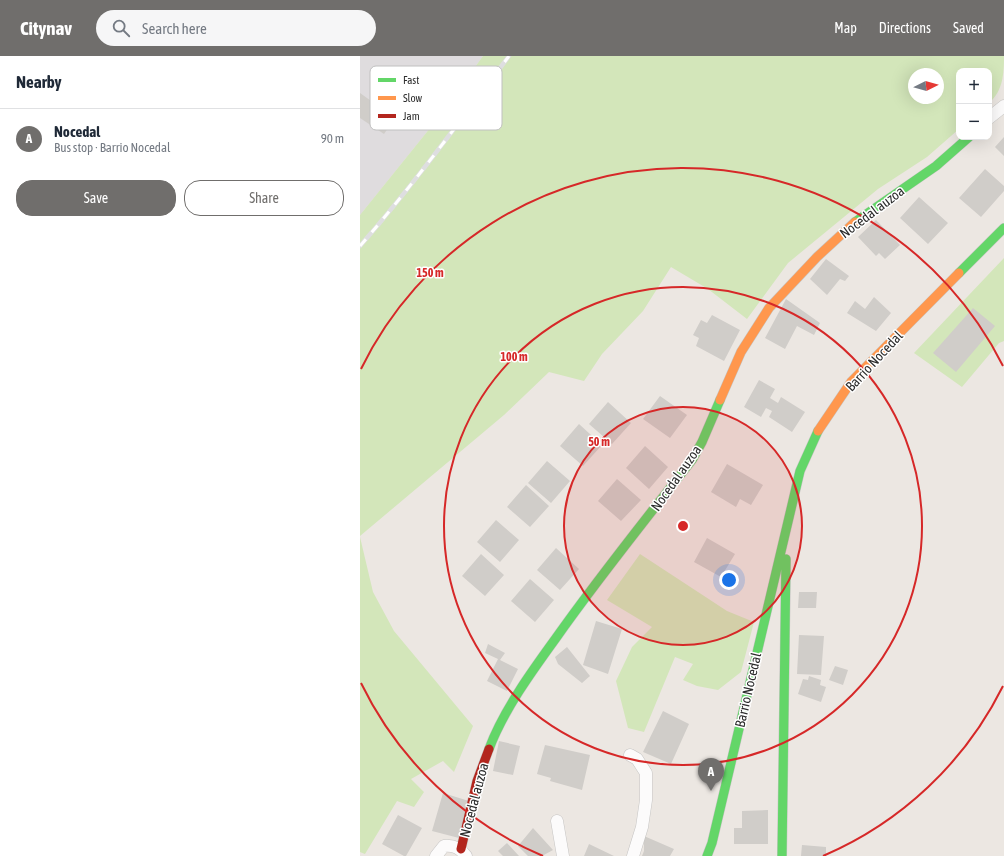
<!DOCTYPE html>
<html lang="en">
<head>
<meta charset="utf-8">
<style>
  :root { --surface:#fff; --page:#f6f6f7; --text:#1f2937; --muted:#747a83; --line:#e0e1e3; --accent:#706e6c }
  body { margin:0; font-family:"Asap Condensed",sans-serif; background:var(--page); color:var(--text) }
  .controls { position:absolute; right:12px; top:12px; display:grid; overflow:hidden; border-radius:8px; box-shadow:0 4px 16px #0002 }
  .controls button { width:36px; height:36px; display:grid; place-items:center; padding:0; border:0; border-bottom:1px solid var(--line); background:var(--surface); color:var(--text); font:20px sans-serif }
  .compass { position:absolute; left:548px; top:12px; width:36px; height:36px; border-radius:50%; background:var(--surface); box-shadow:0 4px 16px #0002; rotate:85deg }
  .you { position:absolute; left:369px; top:524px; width:14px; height:14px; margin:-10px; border:3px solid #fff; border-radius:50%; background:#1a73e8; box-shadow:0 0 0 6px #1a73e833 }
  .badge { display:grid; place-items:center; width:26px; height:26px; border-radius:50%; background:var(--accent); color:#fff; font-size:13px; font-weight:700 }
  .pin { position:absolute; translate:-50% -33px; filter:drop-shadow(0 1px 2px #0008) }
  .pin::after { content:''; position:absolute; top:21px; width:14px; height:12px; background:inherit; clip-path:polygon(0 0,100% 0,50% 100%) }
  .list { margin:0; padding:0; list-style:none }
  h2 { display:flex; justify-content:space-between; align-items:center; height:52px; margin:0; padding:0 16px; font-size:17px }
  h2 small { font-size:13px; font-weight:400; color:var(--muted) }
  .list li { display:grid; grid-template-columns:26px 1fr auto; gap:12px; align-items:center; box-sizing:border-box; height:60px; padding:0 16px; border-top:1px solid var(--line) }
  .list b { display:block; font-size:15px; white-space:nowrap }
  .list p { margin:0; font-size:13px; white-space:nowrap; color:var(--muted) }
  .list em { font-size:13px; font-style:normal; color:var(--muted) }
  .actions { display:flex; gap:8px; padding:12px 16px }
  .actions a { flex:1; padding:9px 0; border:1px solid var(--accent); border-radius:16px; text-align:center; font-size:14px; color:var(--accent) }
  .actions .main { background:var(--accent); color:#fff }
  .icon { flex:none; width:22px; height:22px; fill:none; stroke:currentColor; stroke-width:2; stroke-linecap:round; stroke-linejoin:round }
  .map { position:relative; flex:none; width:644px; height:800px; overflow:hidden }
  header { display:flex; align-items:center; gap:24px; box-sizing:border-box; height:56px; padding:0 20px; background:var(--accent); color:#fff }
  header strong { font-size:19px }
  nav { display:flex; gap:22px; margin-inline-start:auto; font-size:14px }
  .search { width:280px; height:36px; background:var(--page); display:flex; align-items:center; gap:10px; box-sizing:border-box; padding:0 14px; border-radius:22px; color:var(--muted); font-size:15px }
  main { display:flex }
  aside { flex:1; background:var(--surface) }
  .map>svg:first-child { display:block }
  .industrial { fill:#dfdcde }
  .green { fill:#d3e6ba; fill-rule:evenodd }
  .building { fill:#d0cdc9 }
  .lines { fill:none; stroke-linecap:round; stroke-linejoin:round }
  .street-casing { stroke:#c5c4c3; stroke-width:13 }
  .fast-casing { stroke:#c5c4c3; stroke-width:10 }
  .slow-casing { stroke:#c5c4c3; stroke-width:10 }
  .jam-casing { stroke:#c5c4c3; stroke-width:10 }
  .street { stroke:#fcfbfb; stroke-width:12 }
  .fast { stroke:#63d668; stroke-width:9 }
  .slow { stroke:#ff974d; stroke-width:9 }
  .jam { stroke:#b3261e; stroke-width:9 }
  .rail-casing { stroke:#dedee0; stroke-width:4.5 }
  .rail { stroke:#fff; stroke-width:3; stroke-dasharray:9; stroke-linecap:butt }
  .ring { fill:none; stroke:#d62828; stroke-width:2 }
  .labels { text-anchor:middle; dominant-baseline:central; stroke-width:3; stroke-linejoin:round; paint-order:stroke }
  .street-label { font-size:14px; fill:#2d2d2d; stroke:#fff }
  .key { fill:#fff; stroke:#c0c0c0; stroke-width:1 }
  .key-label { font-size:11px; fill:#2d2d2d }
  .centre { fill:#d62828; stroke:#fff; stroke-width:2 }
  .ring-label { font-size:12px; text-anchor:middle; font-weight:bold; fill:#d62828; stroke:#fff; stroke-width:3; stroke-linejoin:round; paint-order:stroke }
</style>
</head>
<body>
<header>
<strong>Citynav</strong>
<div class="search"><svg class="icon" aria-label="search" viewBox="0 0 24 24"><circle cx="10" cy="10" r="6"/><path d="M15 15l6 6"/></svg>Search here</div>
<nav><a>Map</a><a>Directions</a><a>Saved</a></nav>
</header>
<main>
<aside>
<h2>Nearby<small></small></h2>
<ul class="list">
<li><span class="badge">A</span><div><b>Nocedal</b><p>Bus stop · Barrio Nocedal</p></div><em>90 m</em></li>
</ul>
<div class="actions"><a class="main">Save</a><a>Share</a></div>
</aside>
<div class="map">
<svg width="644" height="800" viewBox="0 0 644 800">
  <rect width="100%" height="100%" fill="#ece7e2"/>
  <!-- industrial -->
  <path class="industrial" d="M0 0H123L79 61 0 159Z"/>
  <!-- green -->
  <path class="green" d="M123 0H644C644 18 643 35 629 47V15H599V73L567 101 518 133 428 207 387 263 348 233 311 211 283 255 242 298 224 325 189 316 144 359 0 480V159L79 61ZM554 18H578V42H554Z
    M644 202V285L639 287 602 331 554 297Z
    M0 481 13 536 34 575 113 670 94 716 83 705 51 723 64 736 54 751 37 745 5 798 0 796Z
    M280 498 367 555 394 566 381 616 358 634 337 630 323 624 333 608 315 601 284 676 268 672 256 625 272 591 292 571 247 544Z"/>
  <!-- building -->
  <path class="building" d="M0 37 35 62 24 78 0 62Z
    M644 81V100L635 91Z
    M625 113 644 130V135L621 161 599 142Z
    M559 141 588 167 568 188 540 162Z
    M516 164 540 189 525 203 519 197 516 200 498 181Z
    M466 203 489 220 485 225 480 223 467 239 450 223Z
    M514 241 531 257 516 275 487 257 495 245 505 253Z
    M426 243 460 267 454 279 437 270 425 293 405 282Z
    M613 252 635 270 596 316 573 297Z
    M352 259 380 274 364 305 336 290 339 282 333 279 341 264 347 267Z
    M399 324 415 333 410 342 418 347 421 341 445 356 432 376 409 361 412 355 406 352 401 361 384 351Z
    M300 340 327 359 310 382 283 363Z
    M248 346 271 367 252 388 229 368Z
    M219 368 242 389 223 410 200 390Z
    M285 390 308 411 289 433 266 412Z
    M187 405 210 425 191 447 168 427Z
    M367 408 403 429 391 449 380 443 376 451 351 436Z
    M257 423 281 444 261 465 238 445Z
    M166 429 189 450 170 471 147 451Z
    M136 464 159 484 140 506 117 486Z
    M347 482 375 498 361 521 334 506Z
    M196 492 219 513 200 534 177 514Z
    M121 498 144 519 125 540 102 520Z
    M170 523 194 544 175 566 151 545Z
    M439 536H457L456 552H438Z
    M236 565 262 573 248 618 223 609Z
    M439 579 464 580 461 619 437 618Z
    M128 588 145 597 140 604 158 613 147 635 127 625 138 603 125 597Z
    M207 591 230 620 222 627 198 608 195 601Z
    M475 610 488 614 483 629 469 624Z
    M449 620 461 624 460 629 466 631 461 646 438 638 443 623 448 624Z
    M303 655 329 668 311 708 283 696Z
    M139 685 160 690 153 719 133 715Z
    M185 689 230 699 222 734 190 725 191 722 177 718Z
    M83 737 109 745 99 782 72 775Z
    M408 754V788H374V772H382V755Z
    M38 759 62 772 46 800H44L22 788Z
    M173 772 193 794 182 800H168L158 790Z
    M284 780 314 793 310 800H282L284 795Z
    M147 787 159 800H143L138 795Z
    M229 788 254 800H224Z
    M442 789 466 791V800H441Z"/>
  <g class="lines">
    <!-- street casing -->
    <g class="street-casing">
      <path id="street" d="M629 62 644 50
        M270 699 277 703 286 717V744L282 771 273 800
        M197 765 203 800
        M76 800 84 790C94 789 100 792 106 800"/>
    </g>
    <!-- fast casing -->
    <g class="fast-casing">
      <path id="fast" d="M495 166 576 110 609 81
        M599 217 644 172
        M129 693C143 655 172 615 196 582 239 521 286 463 332 404L342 386 360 344
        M347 800 352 787 440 415 458 375
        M422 800 426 503"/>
    </g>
    <!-- slow casing -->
    <g class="slow-casing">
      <path id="slow" d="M360 344 381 296 409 252 457 201 495 166
        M458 375 491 326 599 217"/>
    </g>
    <!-- jam casing -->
    <g class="jam-casing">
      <path id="jam" d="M101 793 117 725 129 693"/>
    </g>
    <!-- street -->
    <use href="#street" class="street"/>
    <!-- fast -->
    <use href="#fast" class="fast"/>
    <!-- slow -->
    <use href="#slow" class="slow"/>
    <!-- jam -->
    <use href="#jam" class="jam"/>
    <!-- rail casing -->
    <g class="rail-casing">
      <path id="rail" d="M0 190C53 129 101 64 149 0"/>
    </g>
    <!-- rail -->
    <use href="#rail" class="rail"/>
  </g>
  <!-- distance rings -->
  <circle cx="323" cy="470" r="119" fill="#d62828" fill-opacity=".12"/>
  <g class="ring">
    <circle cx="323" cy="470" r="119"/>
    <circle cx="323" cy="470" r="239"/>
    <path d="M643 630A358 358 0 0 1 463 800M183 800A358 358 0 0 1 1 627M1 313A358 358 0 0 1 643 310"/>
  </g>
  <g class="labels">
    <!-- street labels -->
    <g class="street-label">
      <text transform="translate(512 156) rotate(-37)">Nocedal auzoa</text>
      <text transform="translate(514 305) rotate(-47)">Barrio Nocedal</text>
      <text transform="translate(316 422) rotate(-55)">Nocedal auzoa</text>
      <text transform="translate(388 634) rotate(-77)">Barrio Nocedal</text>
      <text transform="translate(114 744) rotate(-75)">Nocedal auzoa</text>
    </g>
  </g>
  <!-- legend -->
  <rect x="10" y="10" width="132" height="64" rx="6" class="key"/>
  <rect x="18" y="22" width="18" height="4" fill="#63d668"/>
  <rect x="18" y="40" width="18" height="4" fill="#ff974d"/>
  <rect x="18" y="58" width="18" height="4" fill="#b3261e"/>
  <g class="key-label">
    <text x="43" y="28">Fast</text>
    <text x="43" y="46">Slow</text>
    <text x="43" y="64">Jam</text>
  </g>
  <circle cx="323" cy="470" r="6" class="centre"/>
  <g class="ring-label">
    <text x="70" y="221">150 m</text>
    <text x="154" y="305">100 m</text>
    <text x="239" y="390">50 m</text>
  </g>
</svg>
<div class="controls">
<button>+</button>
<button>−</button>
</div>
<svg class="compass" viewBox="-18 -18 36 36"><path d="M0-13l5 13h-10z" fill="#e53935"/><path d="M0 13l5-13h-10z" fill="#747a83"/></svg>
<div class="you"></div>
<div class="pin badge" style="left:351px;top:735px">A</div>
</div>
</main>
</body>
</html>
